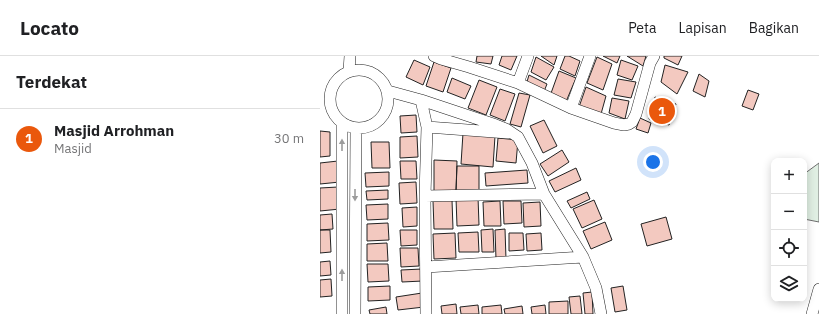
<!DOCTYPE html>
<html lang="id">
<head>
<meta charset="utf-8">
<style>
  :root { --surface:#fff; --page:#f6f6f6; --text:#202124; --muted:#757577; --line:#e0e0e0; --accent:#ea580c }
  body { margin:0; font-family:"IBM Plex Sans",sans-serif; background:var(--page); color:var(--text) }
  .controls { position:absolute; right:12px; bottom:12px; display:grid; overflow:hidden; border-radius:8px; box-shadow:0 2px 10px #0003 }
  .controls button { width:36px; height:36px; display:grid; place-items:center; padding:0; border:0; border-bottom:1px solid var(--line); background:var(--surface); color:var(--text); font:20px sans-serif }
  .you { position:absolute; left:333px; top:106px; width:14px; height:14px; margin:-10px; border:3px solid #fff; border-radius:50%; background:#1a73e8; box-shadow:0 0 0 6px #1a73e833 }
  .badge { display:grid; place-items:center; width:26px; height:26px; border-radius:50%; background:var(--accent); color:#fff; font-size:13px; font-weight:700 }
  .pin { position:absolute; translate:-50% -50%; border:2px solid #fff; box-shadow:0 1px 4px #0006 }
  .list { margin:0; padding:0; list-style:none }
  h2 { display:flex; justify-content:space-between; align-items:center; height:52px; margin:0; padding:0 16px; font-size:17px }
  h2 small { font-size:13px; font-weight:400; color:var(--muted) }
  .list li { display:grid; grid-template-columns:26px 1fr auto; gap:12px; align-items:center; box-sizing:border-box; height:60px; padding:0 16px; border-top:1px solid var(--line) }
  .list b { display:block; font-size:15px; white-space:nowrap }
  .list p { margin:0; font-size:13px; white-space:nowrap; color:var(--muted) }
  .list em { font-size:13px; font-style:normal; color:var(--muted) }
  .icon { flex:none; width:22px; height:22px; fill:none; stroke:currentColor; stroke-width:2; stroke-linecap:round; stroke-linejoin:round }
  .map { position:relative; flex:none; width:499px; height:258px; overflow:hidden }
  header { display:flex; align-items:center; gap:24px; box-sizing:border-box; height:56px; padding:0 20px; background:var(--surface); border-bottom:1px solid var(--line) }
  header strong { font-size:19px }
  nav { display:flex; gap:22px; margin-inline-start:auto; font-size:14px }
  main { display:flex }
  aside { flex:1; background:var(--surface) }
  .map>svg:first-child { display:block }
  .green { fill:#e0efe3; stroke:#6f6f6f }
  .building { fill:#f3c9c0; stroke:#222 }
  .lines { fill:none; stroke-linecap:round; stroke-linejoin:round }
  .minor-casing { stroke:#222; stroke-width:12 }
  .minor { stroke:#fff; stroke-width:11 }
  .oneway { fill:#9c9c9c }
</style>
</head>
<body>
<header>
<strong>Locato</strong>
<nav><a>Peta</a><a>Lapisan</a><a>Bagikan</a></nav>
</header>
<main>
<aside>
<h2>Terdekat<small></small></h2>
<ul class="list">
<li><span class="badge">1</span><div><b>Masjid Arrohman</b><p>Masjid</p></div><em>30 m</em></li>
</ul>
</aside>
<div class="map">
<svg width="499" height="258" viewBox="0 0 499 258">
  <rect width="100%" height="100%" fill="#fff"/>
  <!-- green -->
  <path class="green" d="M499 107V166L484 163V118Z"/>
  <!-- building -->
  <path class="building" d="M157 0H173L171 8 156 6Z
    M182 0H197L191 14 179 9Z
    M221 0H237L234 9Z
    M245 0H249L260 5 255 20 240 13Z
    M283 0H300L297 7Z
    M307 0H326L323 10Z
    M344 0H362L358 9 344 2Z
    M216 1 234 11 226 24 211 16Z
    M277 1 292 8 283 34 267 27Z
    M94 4 110 11 103 29 86 21Z
    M301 4 318 10 312 24 297 19Z
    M114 6 131 12 123 36 106 30Z
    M345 9 368 16 357 38 341 26Z
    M239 15 256 22 245 48 230 40Z
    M379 18 389 25 385 41 373 35Z
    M209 19 227 28 223 38 206 29Z
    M132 22 151 30 145 43 127 36Z
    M298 23 316 26 311 42 294 39Z
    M159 24 177 31 166 59 148 52Z
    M266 31 286 40 281 58 259 51Z
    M180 33 195 38 185 65 170 59Z
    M428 34 439 38 433 54 422 50Z
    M199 37 210 39 201 71 190 68Z
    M335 41 356 48 349 69 329 63Z
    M292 42 309 45 305 63 289 57Z
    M96 59 97 76 81 77 80 60Z
    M320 62 331 67 328 77 316 73Z
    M224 64 237 90 223 97 210 70Z
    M0 75 10 76V100L0 101Z
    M143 77 175 80 173 111 141 108Z
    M97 80 98 101 80 102V81Z
    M178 82 198 84 196 107 176 105Z
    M51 86H69L70 112H52Z
    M242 94 249 106 228 120 220 108Z
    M114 104 137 105 136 135H114Z
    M18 105 20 126 0 128V107Z
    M80 105H96L97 123H81Z
    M137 110H159V135H136Z
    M256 112 261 124 235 136 229 125Z
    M207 114 208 127 166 130 165 117Z
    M69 116V130L46 131 45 117Z
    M96 126 97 147 80 148 79 127Z
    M18 131 20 153 0 155V132Z
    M68 134V143L47 144 46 135Z
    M267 136 270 143 251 152 247 145Z
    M158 141 159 169 137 170 136 142Z
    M132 144 133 173H114L113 145Z
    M274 144 282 163 262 172 253 153Z
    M180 145 181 170H164L163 146Z
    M183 145H201L202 167 184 168Z
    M220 146 221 170 204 171 203 147Z
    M68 148V163L47 164 46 149Z
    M97 151V170L83 171 82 152Z
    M12 158 13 173 0 174V159Z
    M346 161 352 183 327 190 321 168Z
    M285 166 292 184 271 193 263 175Z
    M68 167 69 184 47 185V168Z
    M173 173 174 196H162L161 174Z
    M185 173 186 203H176L175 174Z
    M0 174H10L11 196 0 197Z
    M80 174H97V189L81 190Z
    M158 176 159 196H139L138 177Z
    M135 177 136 202 114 203 113 178Z
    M189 177H203L204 194 189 195Z
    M221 177 222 194 207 195 206 178Z
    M67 187 68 205H47V188Z
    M80 192H98L99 210 81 211Z
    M10 205 11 219 0 220V206Z
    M47 208H68L69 225 48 226Z
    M102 213 103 225 82 226 81 214Z
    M11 223 12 240 0 241V224Z
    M70 230V244L48 245V231Z
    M303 230 307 254 295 256 291 232Z
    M272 236 273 258H265L263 237Z
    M102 237 104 251 78 254 76 241Z
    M260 240 262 258H251L249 241Z
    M248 245V258H229V246Z
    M136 248 137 258H122L121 250Z
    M158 249 159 258H141L140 251Z
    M181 249 182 258H162V251Z
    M225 249 226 258H212L211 251Z
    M202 250 203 258H185L184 253Z
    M66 251 67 258H50L49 254Z"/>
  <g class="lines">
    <!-- minor casing -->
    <g class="minor-casing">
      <path id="minor" d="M114 0 121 3 149 11 198 27 251 52 294 67 304 69 309 68 312 66 316 58 330 7 334 0
        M10 43a29 29 0 1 1 58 0a29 29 0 1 1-58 0Z
        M29 15 30 0
        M198 27 208 0
        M68 35 101 44 176 69 186 73 198 81 212 107 224 138 263 201 276 232 281 258
        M101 44 107 71 105 140 106 258
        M251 52 270 0
        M107 71 188 77
        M105 140 224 138
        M106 211 263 201
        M22 258V67
        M35 258 36 72
        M492 258 499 233"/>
    </g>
    <!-- minor -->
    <use href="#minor" class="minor"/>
  </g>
  <!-- one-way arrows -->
  <defs><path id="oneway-solid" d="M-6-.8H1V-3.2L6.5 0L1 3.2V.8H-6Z"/></defs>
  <g class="oneway">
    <use href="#oneway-solid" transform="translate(22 89) rotate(-90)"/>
    <use href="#oneway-solid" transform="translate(35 139) rotate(90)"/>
    <use href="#oneway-solid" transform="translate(22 219) rotate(-90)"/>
  </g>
</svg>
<div class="controls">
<button>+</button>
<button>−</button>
<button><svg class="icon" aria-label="locate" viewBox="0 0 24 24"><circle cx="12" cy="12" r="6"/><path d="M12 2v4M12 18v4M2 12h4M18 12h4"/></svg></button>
<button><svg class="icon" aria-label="layers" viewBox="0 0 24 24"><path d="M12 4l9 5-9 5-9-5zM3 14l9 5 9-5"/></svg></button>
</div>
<div class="you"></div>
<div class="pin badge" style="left:342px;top:55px">1</div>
</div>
</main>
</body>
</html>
